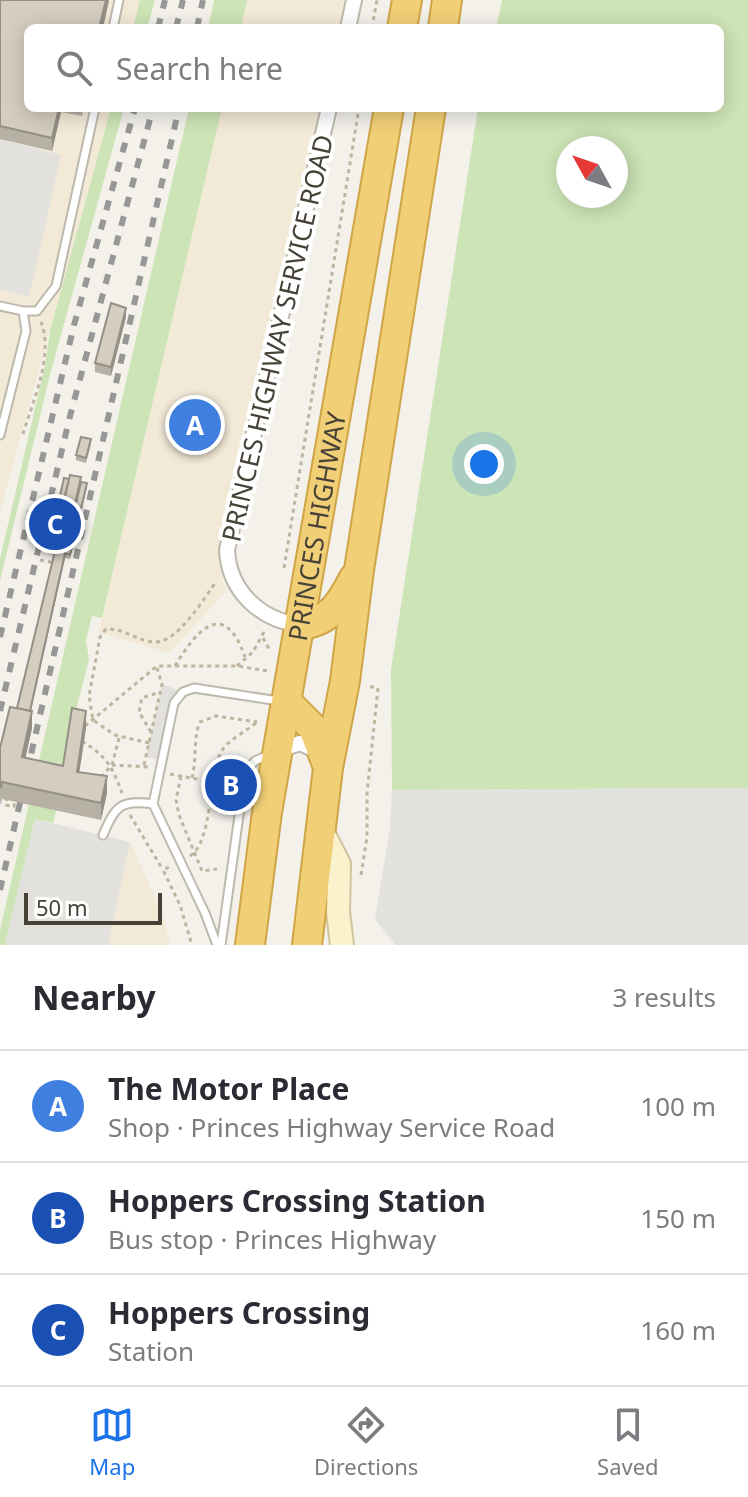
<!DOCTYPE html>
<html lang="en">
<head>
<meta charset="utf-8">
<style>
  :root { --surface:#fff; --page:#f7f7f7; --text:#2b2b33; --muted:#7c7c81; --line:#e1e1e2; --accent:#1a73e8 }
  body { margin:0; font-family:"Noto Sans",sans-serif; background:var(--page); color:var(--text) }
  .compass { position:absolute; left:556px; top:136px; width:72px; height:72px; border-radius:50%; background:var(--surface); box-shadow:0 4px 20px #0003; rotate:310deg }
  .scale { position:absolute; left:24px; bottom:20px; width:138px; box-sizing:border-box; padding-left:8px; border:4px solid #474238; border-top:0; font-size:22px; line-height:28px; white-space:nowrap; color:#474238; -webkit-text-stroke:6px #fff; paint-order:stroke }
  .you { position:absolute; left:484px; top:464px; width:28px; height:28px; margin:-20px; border:6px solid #fff; border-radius:50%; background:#1a73e8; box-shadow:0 0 0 12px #1a73e833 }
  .badge { display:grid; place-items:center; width:52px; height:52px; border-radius:50%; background:var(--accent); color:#fff; font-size:26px; font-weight:700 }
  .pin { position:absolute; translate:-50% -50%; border:4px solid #fff; box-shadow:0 2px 8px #0006 }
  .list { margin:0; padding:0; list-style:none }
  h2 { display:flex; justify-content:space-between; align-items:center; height:104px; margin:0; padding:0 32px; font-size:34px }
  h2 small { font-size:26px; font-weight:400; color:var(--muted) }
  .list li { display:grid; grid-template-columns:52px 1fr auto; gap:24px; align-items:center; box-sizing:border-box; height:112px; padding:0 32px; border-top:2px solid var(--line) }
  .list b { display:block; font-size:30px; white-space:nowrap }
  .list p { margin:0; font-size:26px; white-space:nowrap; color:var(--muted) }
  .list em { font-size:26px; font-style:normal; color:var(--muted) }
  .icon { flex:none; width:44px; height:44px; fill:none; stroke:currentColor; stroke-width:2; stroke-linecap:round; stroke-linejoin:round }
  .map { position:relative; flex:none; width:748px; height:945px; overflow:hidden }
  .search { position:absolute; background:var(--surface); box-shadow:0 4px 20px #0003; left:24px; right:24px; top:24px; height:88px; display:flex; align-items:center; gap:20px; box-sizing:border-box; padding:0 28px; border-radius:12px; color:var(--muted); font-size:30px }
  .sheet { height:440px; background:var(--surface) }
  nav { display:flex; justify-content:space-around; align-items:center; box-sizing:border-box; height:112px; border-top:2px solid var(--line); background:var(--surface); font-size:22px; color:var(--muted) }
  nav a { display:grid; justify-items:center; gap:4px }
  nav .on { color:var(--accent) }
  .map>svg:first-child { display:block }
  .commercial { fill:#f3e9d7 }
  .green { fill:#cde4b6; fill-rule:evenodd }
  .parking { fill:#e2e1de }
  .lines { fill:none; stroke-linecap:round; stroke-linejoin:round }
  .lane-casing { stroke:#beb9ad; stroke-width:11 }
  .street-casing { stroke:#beb9ad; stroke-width:18 }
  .secondary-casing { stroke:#cfc59d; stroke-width:26 }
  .highway-casing { stroke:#d0a547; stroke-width:32 }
  .path { stroke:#bfb59f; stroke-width:3; stroke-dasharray:4 4; stroke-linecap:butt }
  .lane { stroke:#fff; stroke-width:7 }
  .street { stroke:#fff; stroke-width:14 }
  .secondary { stroke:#faf1cd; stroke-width:22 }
  .highway { stroke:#f1cf77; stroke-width:28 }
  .rail { stroke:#979797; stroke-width:6; stroke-dasharray:10 10; stroke-linecap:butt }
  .wall { fill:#b6b0a5 }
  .shaded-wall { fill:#949086 }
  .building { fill:#d4cdc0; stroke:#949086; stroke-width:2 }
  .labels { text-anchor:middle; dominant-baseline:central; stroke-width:8; stroke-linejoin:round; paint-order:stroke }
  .street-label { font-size:26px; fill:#474238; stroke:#fff }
</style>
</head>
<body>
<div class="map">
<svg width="748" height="945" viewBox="0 0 748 945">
  <rect width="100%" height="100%" fill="#f3f1ea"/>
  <!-- commercial -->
  <path class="commercial" d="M0 0H140L133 28H28V108H111L0 512Z
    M247 0H346L339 28H241Z
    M222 108H320L226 502 220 569 226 591 170 653 99 633Z
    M130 842 163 914 170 945H108Z"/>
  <!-- green -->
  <path class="green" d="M140 0H155L147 28H133Z
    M214 0H247L241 28H208Z
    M502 0H748V788L392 790 391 670 478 108H720V28H496ZM568 148H616V196H568Z
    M111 108H124L51 371 0 581V559L45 365 50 331Z
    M189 108H222L102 618 92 616 86 640 89 660 70 733 63 783 53 823 35 819 5 945H0V930Z"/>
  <!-- parking -->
  <path class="parking" d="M0 139 61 155 29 297 0 289Z
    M162 684 183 692 174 703 162 761 146 757Z
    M748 788V945H395L375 919 390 828 392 790Z
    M35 819 130 842 108 945H5Z"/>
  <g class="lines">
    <!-- lane casing -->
    <g class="lane-casing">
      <path id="lane" d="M113 28 119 0
        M0 306 23 311H37L56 286 95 108
        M0 435 26 331 23 311
        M103 835C115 807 120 799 153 804
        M217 945 205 913 153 804 174 703 183 692 194 688 279 701
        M221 945 245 772 255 761 270 754"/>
    </g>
    <!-- street casing -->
    <g class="street-casing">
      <path id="street" d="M348 28 354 0
        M300 625C260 620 229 591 227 550L329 108
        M279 750 300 743 320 752"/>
    </g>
    <!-- secondary casing -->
    <g class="secondary-casing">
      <path id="secondary" d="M320 827 339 864 338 912 342 945"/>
    </g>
    <!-- highway casing -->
    <g class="highway-casing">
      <g id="highway">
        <path d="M402 28 407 0"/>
        <path d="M443 28 447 0"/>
        <path d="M300 625C330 622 341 603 354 578"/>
        <path d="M288 703 313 728 328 767"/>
        <path id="s1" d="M250 945 267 812 389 108"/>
        <path d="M307 945 328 768 345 681 359 570 431 108"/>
      </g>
    </g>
    <!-- path -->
    <path class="path" d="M372 28 377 0
      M23 434C33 400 54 356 41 322
      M40 560 55 563
      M284 568 359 108
      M263 638 270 651
      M175 666C196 631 224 597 245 657
      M237 666 253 652 264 632
      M85 726 157 666H237L268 671
      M151 732 139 712 142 698 160 692
      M82 741C107 757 112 766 122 793
      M149 743 115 735 93 720 89 696 100 637 106 629C124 628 137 641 154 642 177 644 204 598 216 582
      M112 765 119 738
      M144 765 162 684 157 668
      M170 774 229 785
      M181 776 176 800 179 815 202 871 217 869
      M101 777 112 765 148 767
      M192 778C197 759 193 737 200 722L216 716 257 722
      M7 797 6 805 14 807 15 798
      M130 815 163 870
      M190 856C212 842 209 779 220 754 226 740 248 731 258 721
      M169 867 163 870 180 905 192 945
      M361 875 367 837V793L378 688 366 686"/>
    <!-- lane -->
    <use href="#lane" class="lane"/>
    <!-- street -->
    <use href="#street" class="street"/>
    <!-- secondary -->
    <use href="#secondary" class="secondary"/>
    <!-- highway -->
    <use href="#highway" class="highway"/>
    <!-- rail -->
    <path class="rail" d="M158 28 165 0
      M176 28 183 0
      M197 28 203 0
      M0 637 74 325 135 108
      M0 711 70 416 153 108
      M0 890 179 108"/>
  </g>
  <!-- wall -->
  <path class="wall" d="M0 0H109L103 28H28V108H84L82 116 61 112 52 151 0 139Z
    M126 317 111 376 95 372V363Z
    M91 444 86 463 76 460V455Z
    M69 479 81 482 87 487 70 559 65 558 31 711 32 728 25 758 63 766 86 728 79 772 107 793 101 820 2 799 1 804 0 803V748L17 708 54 555 48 554V549Z"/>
  <!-- shaded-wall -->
  <path class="shaded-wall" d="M106 0H109L103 28H99Z
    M59 108H61V112L52 151V138Z
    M126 308V317L111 376V367Z
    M87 483V487L70 559V555Z
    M65 553V558L27 727V723Z
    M32 711V728L22 774V757Z
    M86 711V728L77 788V772Z
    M107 776V793L101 820V803Z"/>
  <!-- building -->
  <path class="building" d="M0 0H106L99 28H28V108H59L52 138 0 126Z
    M111 303 126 308 111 367 95 363Z
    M81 437 91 439 86 458 76 455Z
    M70 475 81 477 69 530 57 527Z
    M64 478 69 479 57 532 69 534 81 482 87 483 70 555 65 553 30 711 17 708 55 551 48 549Z
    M10 707 32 711 22 757 63 766 72 708 86 711 77 772 107 776 101 803 2 782 1 787 0 786V748Z"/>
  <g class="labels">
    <!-- street labels -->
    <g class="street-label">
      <text transform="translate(277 338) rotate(-77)">PRINCES HIGHWAY SERVICE ROAD</text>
      <text stroke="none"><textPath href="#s1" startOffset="424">PRINCES HIGHWAY</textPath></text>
    </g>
  </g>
</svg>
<svg class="compass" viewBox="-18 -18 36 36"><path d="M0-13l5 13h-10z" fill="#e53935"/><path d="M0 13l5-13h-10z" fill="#7c7c81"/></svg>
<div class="scale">50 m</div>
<div class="you"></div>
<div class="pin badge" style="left:195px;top:425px;background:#3f7fe0">A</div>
<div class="pin badge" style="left:231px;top:785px;background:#1a4fb4">B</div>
<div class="pin badge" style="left:55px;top:524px;background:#1a4fb4">C</div>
<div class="search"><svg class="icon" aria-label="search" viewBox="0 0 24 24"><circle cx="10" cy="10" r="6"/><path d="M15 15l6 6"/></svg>Search here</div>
</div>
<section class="sheet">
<h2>Nearby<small>3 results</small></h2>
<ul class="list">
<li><span class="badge" style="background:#3f7fe0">A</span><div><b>The Motor Place</b><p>Shop · Princes Highway Service Road</p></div><em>100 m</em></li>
<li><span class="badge" style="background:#1a4fb4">B</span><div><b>Hoppers Crossing Station</b><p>Bus stop · Princes Highway</p></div><em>150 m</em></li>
<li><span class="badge" style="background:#1a4fb4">C</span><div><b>Hoppers Crossing</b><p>Station</p></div><em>160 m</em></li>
</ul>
</section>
<nav>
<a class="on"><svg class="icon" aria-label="map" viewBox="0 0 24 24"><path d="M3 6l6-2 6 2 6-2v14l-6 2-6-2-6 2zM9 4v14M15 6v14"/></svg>Map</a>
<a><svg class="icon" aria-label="directions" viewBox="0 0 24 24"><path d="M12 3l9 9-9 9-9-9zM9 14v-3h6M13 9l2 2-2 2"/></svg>Directions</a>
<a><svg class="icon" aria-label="saved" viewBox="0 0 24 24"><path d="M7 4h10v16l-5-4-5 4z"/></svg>Saved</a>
</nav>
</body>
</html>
